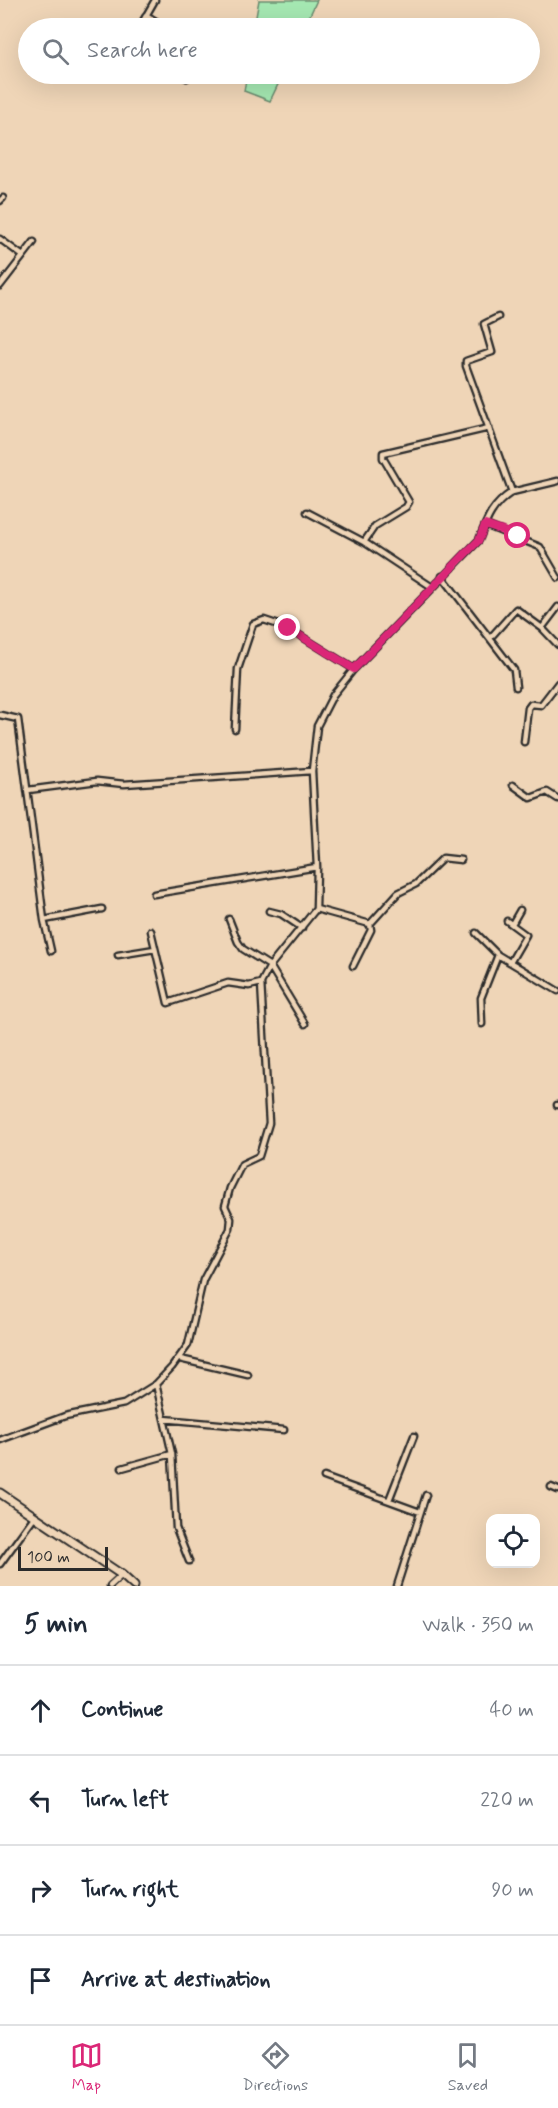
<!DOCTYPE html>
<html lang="en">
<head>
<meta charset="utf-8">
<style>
  :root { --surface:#fff; --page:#f6f6f7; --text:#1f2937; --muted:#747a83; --line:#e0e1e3; --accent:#db2777 }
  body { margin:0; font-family:Mynerve,sans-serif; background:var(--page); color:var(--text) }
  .controls { position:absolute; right:18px; bottom:18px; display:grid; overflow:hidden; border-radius:12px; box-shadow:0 6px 24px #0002 }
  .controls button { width:54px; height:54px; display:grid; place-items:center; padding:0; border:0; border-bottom:2px solid var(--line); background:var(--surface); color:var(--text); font:30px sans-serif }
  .scale { position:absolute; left:18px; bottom:15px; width:90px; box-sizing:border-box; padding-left:6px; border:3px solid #2b2b2b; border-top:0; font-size:16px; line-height:21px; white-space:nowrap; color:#2b2b2b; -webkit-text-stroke:4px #efd5b7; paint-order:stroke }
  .stop { position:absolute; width:18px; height:18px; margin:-14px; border:4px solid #db2777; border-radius:50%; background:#fff }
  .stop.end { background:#db2777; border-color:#fff; box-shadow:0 2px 6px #0008 }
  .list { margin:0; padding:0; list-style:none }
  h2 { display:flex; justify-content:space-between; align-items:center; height:78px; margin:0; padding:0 24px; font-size:26px }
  h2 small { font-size:20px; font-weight:400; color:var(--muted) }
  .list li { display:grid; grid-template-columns:39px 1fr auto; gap:18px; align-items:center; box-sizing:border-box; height:90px; padding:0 24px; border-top:2px solid var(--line) }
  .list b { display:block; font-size:22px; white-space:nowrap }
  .list em { font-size:20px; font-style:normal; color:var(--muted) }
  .icon { flex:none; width:33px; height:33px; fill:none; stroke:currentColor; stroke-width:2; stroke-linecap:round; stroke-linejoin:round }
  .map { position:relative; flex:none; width:558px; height:1586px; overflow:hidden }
  .search { position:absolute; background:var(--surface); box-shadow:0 6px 24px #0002; left:18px; right:18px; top:18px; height:66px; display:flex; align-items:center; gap:15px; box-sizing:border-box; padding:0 21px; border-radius:33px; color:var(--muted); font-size:22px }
  .sheet { height:438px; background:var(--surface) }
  nav { display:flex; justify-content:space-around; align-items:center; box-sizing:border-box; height:84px; border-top:2px solid var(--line); background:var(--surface); font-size:16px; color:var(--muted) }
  nav a { display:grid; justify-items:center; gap:3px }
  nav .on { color:var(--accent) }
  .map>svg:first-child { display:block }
  .green { fill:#a5e8b2; stroke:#688a6e; stroke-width:1.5 }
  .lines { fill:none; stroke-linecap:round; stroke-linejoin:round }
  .street-casing { stroke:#2b2b2b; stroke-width:9 }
  .secondary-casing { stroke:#2b2b2b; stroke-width:11 }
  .street { stroke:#efd5b7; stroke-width:4.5 }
  .secondary { stroke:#efd5b7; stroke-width:7 }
  .route { stroke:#db2777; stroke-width:8 }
</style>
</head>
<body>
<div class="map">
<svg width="558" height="1586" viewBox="0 0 558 1586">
  <rect width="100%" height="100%" fill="#efd5b7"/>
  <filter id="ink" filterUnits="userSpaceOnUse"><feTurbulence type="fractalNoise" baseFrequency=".0167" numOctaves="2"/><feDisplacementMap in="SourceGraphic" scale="12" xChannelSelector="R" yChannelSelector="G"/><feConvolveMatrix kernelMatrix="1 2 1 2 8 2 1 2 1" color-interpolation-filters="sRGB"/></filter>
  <g filter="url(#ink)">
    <!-- green -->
    <path class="green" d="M259 0H317L304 28H254Z
      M247 74H283L270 101 244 91Z"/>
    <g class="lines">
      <!-- street casing -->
      <g class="street-casing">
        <path id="street" d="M146 15 167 28
          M139 28 155 0
          M112 74H113
          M180 74 187 78
          M0 201 3 198
          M0 239 23 256
          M0 286 34 242
          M498 317 484 324 492 352 466 361V366L512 492 558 481
          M307 512 364 542 432 587
          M485 525 540 547 558 578
          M364 542 375 526 406 507 409 502 383 458V453L489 428
          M442 576 514 670 516 687
          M542 628 558 607
          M491 637 516 609 542 628 558 645
          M0 715 18 719 44 920 51 951
          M235 729 238 669 253 624 264 620 288 628 354 669
          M524 742 528 708 531 704 541 705 558 683
          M513 785 531 798 547 792 558 799
          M28 790 97 781 124 784 312 771
          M154 894 317 867
          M316 909 370 924
          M269 911 281 914 302 928
          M229 919 238 942 243 949 270 966 305 1024
          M44 920 102 909
          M507 921 526 935 511 961
          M512 924 520 910
          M151 931 168 1003 228 983 249 986 261 983
          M476 933 498 955 558 991
          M118 955 155 949
          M353 966 371 930 370 924 398 893 416 884 443 858 461 860
          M482 1024 481 998 498 955
          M557 1105H558
          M180 1359 248 1375
          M156 1384 172 1454 176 1528 189 1561
          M164 1419 284 1430
          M0 1440 65 1416 124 1404 156 1384 172 1367 188 1345 203 1280 230 1229 231 1219 225 1206 230 1188 242 1164 259 1156 269 1123 261 983 270 966 316 909 317 867 312 771 317 726 333 695 354 669 479 540C487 519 492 505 512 492
          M122 1468 172 1454
          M324 1477 420 1512
          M551 1487 558 1490
          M389 1500 414 1436
          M0 1564 34 1517
          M110 1586 122 1575
          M397 1586 426 1495"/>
      </g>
      <!-- secondary casing -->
      <g class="secondary-casing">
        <path id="secondary" d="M0 1493 122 1575 134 1586"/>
      </g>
      <!-- street -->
      <use href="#street" class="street"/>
      <!-- secondary -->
      <use href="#secondary" class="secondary"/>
    </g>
  </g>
  <g class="lines" filter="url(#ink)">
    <!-- route -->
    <path class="route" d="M288 628 354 669 467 552 479 540 485 525 518 536"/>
  </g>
</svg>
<div class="controls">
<button><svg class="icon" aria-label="locate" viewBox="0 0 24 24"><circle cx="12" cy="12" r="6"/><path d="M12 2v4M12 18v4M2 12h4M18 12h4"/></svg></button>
</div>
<div class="scale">100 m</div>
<div class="stop" style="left:518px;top:536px"></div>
<div class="stop end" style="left:288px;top:628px"></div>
<div class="search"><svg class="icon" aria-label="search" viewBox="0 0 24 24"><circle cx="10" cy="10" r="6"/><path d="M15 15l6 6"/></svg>Search here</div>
</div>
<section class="sheet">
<h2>5 min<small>Walk · 350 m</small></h2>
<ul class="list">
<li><svg class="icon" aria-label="ahead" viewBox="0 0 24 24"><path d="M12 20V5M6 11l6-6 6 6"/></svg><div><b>Continue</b></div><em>40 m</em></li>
<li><svg class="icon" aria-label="left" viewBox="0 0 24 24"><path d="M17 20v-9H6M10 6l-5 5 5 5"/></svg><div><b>Turn left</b></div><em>220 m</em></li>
<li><svg class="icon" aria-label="right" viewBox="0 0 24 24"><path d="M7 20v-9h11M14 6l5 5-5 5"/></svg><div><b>Turn right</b></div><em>90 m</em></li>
<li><svg class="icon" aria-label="arrive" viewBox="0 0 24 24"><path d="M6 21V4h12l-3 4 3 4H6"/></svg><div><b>Arrive at destination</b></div></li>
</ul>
</section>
<nav>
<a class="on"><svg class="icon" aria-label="map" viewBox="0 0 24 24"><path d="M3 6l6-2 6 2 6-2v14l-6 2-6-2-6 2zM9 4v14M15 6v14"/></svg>Map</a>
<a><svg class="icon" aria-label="directions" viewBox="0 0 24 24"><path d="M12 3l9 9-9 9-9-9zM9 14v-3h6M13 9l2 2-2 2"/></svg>Directions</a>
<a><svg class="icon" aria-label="saved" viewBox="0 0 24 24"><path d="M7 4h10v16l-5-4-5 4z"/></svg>Saved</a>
</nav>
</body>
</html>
